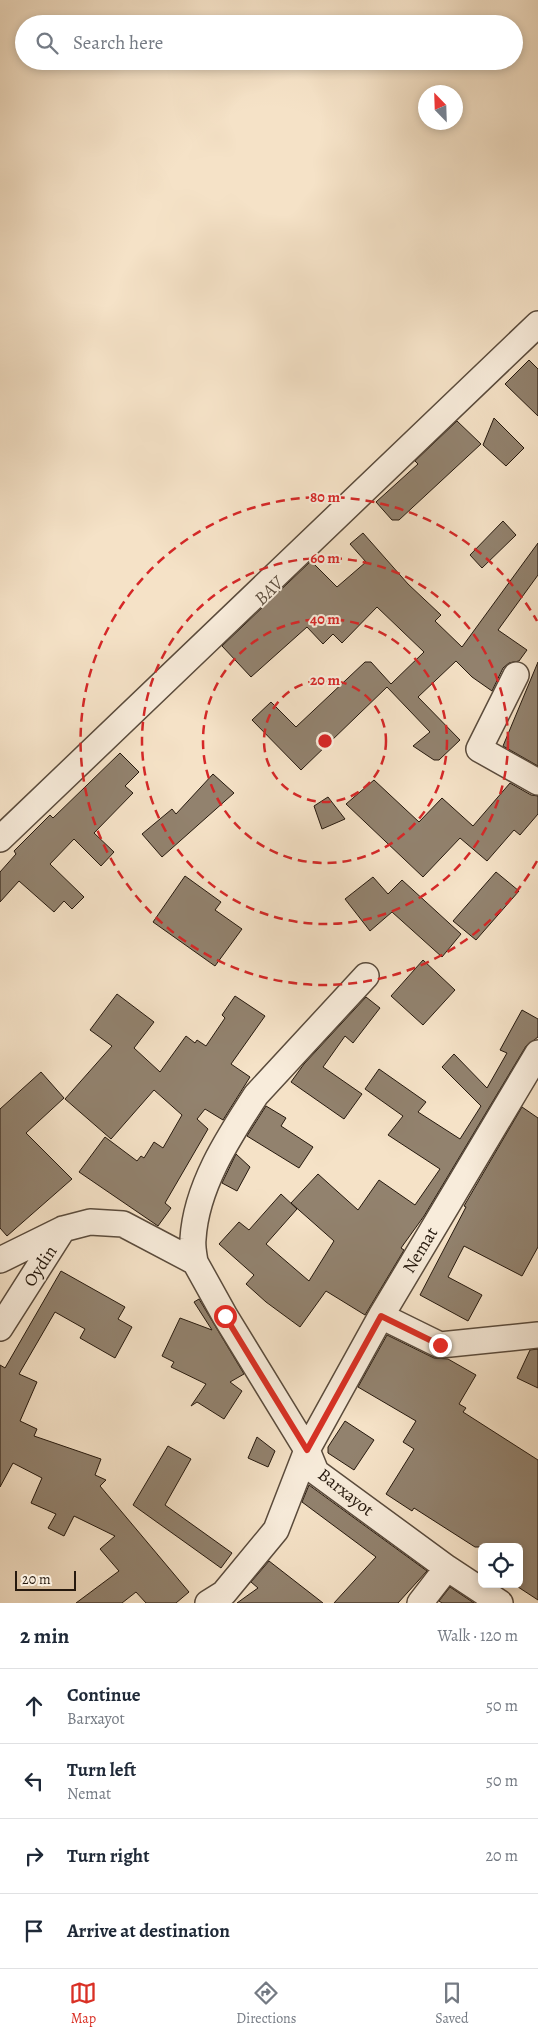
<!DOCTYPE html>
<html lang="en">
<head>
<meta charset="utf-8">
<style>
  :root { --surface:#fff; --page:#f6f6f7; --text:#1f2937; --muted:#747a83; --line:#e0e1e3; --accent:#d93025 }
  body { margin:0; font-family:Alegreya,serif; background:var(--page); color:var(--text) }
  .controls { position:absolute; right:15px; bottom:15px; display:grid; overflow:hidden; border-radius:8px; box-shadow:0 2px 8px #0003 }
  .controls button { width:45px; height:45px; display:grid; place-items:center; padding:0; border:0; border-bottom:1px solid var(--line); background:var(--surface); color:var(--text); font:25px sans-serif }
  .compass { position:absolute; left:418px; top:85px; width:45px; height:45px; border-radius:50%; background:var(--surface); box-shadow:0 2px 8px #0003; rotate:337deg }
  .scale { position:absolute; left:15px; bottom:12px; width:61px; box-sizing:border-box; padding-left:5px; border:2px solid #26190e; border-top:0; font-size:14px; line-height:18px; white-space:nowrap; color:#26190e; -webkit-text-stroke:4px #f8ecdb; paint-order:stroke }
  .stop { position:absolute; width:15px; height:15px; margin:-11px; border:4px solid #d93025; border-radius:50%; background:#fff }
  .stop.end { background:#d93025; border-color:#fff; box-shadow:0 1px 5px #0008 }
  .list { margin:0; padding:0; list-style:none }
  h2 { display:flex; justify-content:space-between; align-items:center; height:65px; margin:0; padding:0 20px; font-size:21px }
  h2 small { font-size:16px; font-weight:400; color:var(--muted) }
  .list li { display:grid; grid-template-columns:32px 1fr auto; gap:15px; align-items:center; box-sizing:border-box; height:75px; padding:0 20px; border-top:1px solid var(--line) }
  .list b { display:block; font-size:19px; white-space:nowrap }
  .list p { margin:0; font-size:16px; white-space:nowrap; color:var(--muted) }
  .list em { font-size:16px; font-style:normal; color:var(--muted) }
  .icon { flex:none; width:28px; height:28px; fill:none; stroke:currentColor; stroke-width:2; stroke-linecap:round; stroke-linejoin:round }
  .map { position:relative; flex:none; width:538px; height:1603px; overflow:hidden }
  .search { position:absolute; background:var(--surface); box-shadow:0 2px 8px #0003; left:15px; right:15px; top:15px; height:55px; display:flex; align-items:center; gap:12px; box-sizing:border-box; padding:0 18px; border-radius:28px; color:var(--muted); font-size:19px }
  .sheet { height:365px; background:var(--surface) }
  nav { display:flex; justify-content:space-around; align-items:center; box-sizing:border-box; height:70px; border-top:1px solid var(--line); background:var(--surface); font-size:14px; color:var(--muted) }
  nav a { display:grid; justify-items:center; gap:2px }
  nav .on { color:var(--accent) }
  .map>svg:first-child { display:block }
  .building { fill:#92826e; stroke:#26190e }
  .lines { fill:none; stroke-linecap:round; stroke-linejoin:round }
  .minor-casing { stroke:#5a4b3c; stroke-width:28 }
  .minor { stroke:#f8ecdb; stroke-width:25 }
  .route { stroke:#d93025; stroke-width:6 }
  .ring { fill:none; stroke:#d62828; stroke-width:2.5; stroke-dasharray:9 6 }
  .labels { text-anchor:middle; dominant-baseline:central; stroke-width:4; stroke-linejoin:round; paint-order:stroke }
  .street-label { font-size:18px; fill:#26190e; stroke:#f8ecdb }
  .water-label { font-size:19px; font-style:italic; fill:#5d4e3f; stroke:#f8ecdb }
  .centre { fill:#d62828; stroke:#f8ecdb; stroke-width:2.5 }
  .ring-label { font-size:15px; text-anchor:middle; font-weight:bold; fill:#d62828; stroke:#f8ecdb; stroke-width:4; stroke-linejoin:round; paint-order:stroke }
</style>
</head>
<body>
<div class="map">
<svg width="538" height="1603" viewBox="0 0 538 1603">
  <rect width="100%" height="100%" fill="#f5e2c7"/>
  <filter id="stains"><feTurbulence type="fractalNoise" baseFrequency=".004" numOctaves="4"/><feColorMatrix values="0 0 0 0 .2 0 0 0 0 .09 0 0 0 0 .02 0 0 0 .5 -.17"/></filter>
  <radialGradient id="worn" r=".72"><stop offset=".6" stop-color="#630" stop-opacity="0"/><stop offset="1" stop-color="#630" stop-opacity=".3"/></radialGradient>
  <!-- building -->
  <path class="building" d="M529 360 538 369V416L505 384Z
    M494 418 524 448 506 466 483 445Z
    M457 421 481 444 399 520H392L376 502 418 464 415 461Z
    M503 521 516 535 482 568 470 555Z
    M363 533 408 584 441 615 435 621 462 647 538 543V575L498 630 527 650 519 661 509 663 503 668 492 691 472 677 456 661 418 697 460 740 439 760H434L413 746 430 732 387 687 301 770 252 720 271 702 296 727 365 662H371L391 684 424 652 377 607 342 643 333 634 323 644 307 627 251 677 222 646 311 561 337 587 366 562 350 544Z
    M538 662V766L503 746Z
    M120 753 139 772 125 786 133 793 94 833 114 852 101 866 74 839 50 864 84 897 72 909 64 901 54 912 19 881 0 902V872L16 854 14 851 50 815 53 818Z
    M213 774 234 793 162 857 142 834 172 809 176 814Z
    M374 780 419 822 442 798 473 826 510 783 531 795 538 796V814L520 835 514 830 487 861 460 838 423 877 346 804Z
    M328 797 345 819 322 829 314 806Z
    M496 872 519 891 476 940 453 921Z
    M185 876 221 902 215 910 242 929 215 966 153 922Z
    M373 877 388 894 402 880 461 934 442 957 392 912 370 931 345 899Z
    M423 960 455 990 423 1025 391 996Z
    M117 994 154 1022 134 1048 160 1072 186 1036 195 1043 197 1040 206 1046 225 1018 222 1015 235 996 265 1016 231 1064 250 1077 223 1120 205 1109 197 1119 208 1129 165 1203 171 1208 158 1226 79 1172 105 1137 137 1161 141 1156 144 1158 154 1142 163 1148 182 1115 154 1090 111 1139 65 1099 112 1046 90 1030Z
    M366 997 380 1008 353 1043 345 1036 323 1067 362 1094 344 1119 291 1082 304 1064Z
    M522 1010 538 1019V1037L526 1046 424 1216 401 1248 404 1250 365 1315 326 1291 300 1327 266 1302 246 1284 254 1275 219 1244 239 1222 249 1230 281 1194 297 1209 266 1244 309 1281 334 1241 291 1203 318 1174 358 1210 379 1180 415 1205 440 1169 388 1135 403 1116 365 1089 379 1069 426 1102 418 1112 460 1139 481 1106 442 1067 454 1054 487 1088 507 1053 500 1050Z
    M41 1072 64 1098 26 1133 72 1179 7 1236 0 1228V1109Z
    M266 1106 286 1118 281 1126 313 1147 299 1168 247 1136Z
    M522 1107 538 1118V1247L522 1276 464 1246 448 1277 482 1295 468 1321 420 1295 466 1207 464 1206Z
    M236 1154 250 1167 237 1191 222 1183Z
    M61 1271 125 1307 118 1319 132 1327 115 1358 80 1338 85 1329 55 1312 19 1374 37 1382 20 1421 37 1429 34 1436 101 1459 95 1475 106 1480 100 1486 189 1592 176 1603H146L136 1592 122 1603H76L119 1571 100 1549 115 1536 74 1516 64 1536 48 1528 56 1514 31 1503 42 1478 13 1463 0 1487V1365L5 1368Z
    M199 1299 244 1374 230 1382 242 1391 224 1419 197 1402 191 1406 206 1384 171 1367 174 1362 162 1356 180 1318 212 1330 194 1302Z
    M387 1335 434 1358 448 1359 476 1375 459 1404 466 1408 463 1412 538 1460V1600L515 1585 519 1584V1547H475L414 1508 412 1511 386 1494 414 1449 403 1442 416 1421 358 1387Z
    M538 1349V1388L517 1378 530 1350Z
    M345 1421 374 1440 354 1470 328 1453V1447Z
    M257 1437 275 1451 268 1467 248 1458Z
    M168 1446 191 1459 165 1505 232 1553 221 1568 133 1505Z
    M309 1485 427 1571 398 1603H334L376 1557 302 1502Z
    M269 1561 323 1603H237L258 1588 251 1582Z
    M450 1587 474 1603H442L439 1601Z"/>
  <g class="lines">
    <!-- minor casing -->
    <g class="minor-casing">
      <path id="minor" d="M516 675 479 749 538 782
        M0 839 538 324
        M0 1260 63 1229 90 1222 123 1224 195 1262 225 1316 307 1450 316 1472 447 1568 500 1603
        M195 1262C194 1255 192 1247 193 1239 196 1187 228 1138 256 1095L366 976
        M381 1316 440 1345 538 1335
        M0 1328 63 1229
        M208 1603 224 1593 276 1530 307 1450 381 1316 538 1053
        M420 1603 447 1568"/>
    </g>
    <!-- minor -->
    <use href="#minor" class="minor"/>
  </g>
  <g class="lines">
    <!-- route -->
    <path class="route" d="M225 1316 307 1450 381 1316 440 1345"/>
  </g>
  <!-- distance rings -->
  <g class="ring">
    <circle cx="325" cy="741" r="61"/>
    <circle cx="325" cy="741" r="122"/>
    <circle cx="325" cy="741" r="183"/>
    <path d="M537 861A244 244 0 1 1 537 621"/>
  </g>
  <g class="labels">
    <!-- street labels -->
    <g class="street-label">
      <text transform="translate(420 1250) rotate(-59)">Nemat</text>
      <text transform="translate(40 1266) rotate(-57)">Oydin</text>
      <text transform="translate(346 1492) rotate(38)">Barxayot</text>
    </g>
    <!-- water labels -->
    <g class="water-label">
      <text transform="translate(269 591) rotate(-44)">BAV</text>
    </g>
  </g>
  <circle cx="325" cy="741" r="8" class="centre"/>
  <g class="ring-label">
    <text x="325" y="502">80 m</text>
    <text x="325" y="563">60 m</text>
    <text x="325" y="624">40 m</text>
    <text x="325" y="685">20 m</text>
  </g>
  <rect width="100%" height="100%" filter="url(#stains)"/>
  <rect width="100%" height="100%" fill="url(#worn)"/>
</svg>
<div class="controls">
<button><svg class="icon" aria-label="locate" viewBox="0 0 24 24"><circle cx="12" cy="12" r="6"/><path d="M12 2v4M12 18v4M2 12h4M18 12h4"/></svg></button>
</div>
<svg class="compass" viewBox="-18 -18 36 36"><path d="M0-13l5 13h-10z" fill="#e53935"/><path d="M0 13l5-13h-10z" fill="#747a83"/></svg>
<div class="scale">20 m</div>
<div class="stop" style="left:225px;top:1316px"></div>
<div class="stop end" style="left:440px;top:1345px"></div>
<div class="search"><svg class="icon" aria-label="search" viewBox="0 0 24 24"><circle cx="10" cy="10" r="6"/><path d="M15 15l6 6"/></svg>Search here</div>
</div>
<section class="sheet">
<h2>2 min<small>Walk · 120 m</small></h2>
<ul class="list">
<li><svg class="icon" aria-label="ahead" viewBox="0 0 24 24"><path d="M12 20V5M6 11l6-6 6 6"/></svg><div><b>Continue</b><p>Barxayot</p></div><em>50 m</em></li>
<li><svg class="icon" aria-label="left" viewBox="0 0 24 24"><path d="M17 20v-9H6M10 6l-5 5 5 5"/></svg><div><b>Turn left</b><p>Nemat</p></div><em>50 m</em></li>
<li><svg class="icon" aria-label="right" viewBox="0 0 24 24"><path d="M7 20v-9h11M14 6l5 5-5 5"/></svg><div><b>Turn right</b></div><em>20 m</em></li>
<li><svg class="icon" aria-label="arrive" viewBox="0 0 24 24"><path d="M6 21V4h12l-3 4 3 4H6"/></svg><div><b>Arrive at destination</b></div></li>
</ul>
</section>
<nav>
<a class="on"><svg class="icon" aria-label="map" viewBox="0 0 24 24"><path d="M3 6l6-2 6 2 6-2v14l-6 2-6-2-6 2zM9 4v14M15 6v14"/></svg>Map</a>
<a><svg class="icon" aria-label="directions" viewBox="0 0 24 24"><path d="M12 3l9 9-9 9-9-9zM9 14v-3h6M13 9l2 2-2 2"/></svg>Directions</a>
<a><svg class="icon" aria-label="saved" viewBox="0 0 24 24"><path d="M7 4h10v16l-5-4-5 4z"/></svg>Saved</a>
</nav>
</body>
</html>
